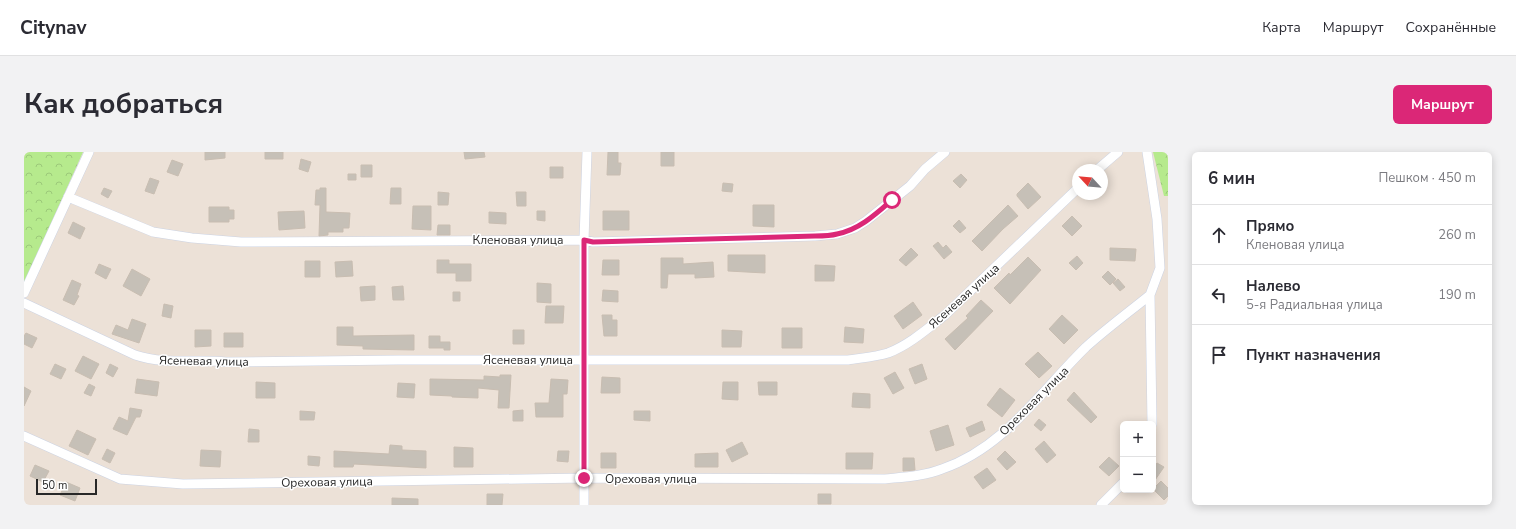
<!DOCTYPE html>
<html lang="ru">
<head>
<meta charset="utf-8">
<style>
  :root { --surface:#fff; --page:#f2f2f3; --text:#2b2b33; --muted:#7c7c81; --line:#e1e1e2; --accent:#db2777 }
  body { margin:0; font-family:"Nunito Sans",sans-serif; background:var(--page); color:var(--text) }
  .controls { position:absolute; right:12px; bottom:12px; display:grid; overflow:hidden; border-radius:6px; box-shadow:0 2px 10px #0003 }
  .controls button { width:36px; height:36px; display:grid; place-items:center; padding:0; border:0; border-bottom:1px solid var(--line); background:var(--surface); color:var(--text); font:20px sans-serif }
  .compass { position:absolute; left:1048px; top:12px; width:36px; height:36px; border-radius:50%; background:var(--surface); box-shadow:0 2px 10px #0003; rotate:296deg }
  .scale { position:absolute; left:12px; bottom:10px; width:61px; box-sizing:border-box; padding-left:4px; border:2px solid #282828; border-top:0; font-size:11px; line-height:14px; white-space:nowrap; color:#282828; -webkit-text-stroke:3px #fff; paint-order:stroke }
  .stop { position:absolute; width:12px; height:12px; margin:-9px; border:3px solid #db2777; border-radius:50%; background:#fff }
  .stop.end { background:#db2777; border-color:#fff; box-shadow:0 1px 4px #0008 }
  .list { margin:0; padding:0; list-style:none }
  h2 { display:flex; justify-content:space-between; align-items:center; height:52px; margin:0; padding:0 16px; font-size:17px }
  h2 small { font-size:13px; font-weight:400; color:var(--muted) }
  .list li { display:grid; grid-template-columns:26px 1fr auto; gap:12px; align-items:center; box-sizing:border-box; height:60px; padding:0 16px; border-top:1px solid var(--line) }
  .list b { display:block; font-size:15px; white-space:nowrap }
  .list p { margin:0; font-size:13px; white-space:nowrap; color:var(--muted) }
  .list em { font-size:13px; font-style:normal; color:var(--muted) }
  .icon { flex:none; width:22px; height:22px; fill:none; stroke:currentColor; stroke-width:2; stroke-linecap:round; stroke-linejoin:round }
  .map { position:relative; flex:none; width:1144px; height:353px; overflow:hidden; border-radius:6px }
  header { display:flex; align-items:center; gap:24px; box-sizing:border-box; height:56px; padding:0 20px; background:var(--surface); border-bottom:1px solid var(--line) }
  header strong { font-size:19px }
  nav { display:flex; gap:22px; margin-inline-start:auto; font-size:14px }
  .intro { display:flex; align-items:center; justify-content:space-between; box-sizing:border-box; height:96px; padding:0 24px }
  h1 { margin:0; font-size:28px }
  .button { padding:10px 18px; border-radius:6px; background:var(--accent); color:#fff; font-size:14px; font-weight:700 }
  main { display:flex; gap:24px; padding:0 24px }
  aside { flex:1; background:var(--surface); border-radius:6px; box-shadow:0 2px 10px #0003 }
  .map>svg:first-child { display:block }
  .forest { fill:url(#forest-crowns) }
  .building { fill:#c6c0b7; stroke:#c8bdb1 }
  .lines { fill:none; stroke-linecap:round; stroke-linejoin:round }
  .minor-casing { stroke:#ccd3e3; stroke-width:10 }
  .minor { stroke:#fff; stroke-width:9 }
  .route { stroke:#db2777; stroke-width:5 }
  .labels { text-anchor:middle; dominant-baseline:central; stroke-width:3; stroke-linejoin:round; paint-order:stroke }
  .street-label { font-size:12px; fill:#282828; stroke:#fff }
</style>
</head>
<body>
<header>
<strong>Citynav</strong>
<nav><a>Карта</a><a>Маршрут</a><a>Сохранённые</a></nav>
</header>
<div class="intro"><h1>Как добраться</h1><a class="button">Маршрут</a></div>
<main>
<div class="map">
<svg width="1144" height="353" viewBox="0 0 1144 353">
  <defs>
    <pattern id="forest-crowns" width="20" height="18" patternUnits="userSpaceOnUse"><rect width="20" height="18" fill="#b6ea8d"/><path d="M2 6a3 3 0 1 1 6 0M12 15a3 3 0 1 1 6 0" fill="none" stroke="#9cc97a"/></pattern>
  </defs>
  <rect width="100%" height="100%" fill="#ece1d7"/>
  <!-- forest -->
  <path class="forest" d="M0 0H59L0 132Z
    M1129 0H1144V44H1140Z"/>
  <!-- building -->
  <path class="building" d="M181 0H201V6L181 8Z
    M241 0H259V7H241Z
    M440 0H460L461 5 441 7Z
    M584 0H594V11H597L596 23H583Z
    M637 0H650V14H637Z
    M277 7 287 10 284 20 275 17Z
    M148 8 159 12 154 24 143 20Z
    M337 13H348V25H337Z
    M526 15H539V26H526Z
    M324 22H332V28H324Z
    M937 22 943 28 936 36 929 29Z
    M126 26 135 29 130 42 121 39Z
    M699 31 709 32 708 40 698 39Z
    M1004 31 1017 45 1004 57 993 44V42Z
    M80 36 88 39 84 46 77 42Z
    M296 36H302V60L326 61 325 76H319V80H304V83L295 84 296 53H291L292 38H296Z
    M367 36H377V52H366Z
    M414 40 425 41 424 53H414Z
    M492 40H502V54H493Z
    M729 53H750V75L729 74Z
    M984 53 994 64 979 77 958 99 948 89Z
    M389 54H407V78L388 77Z
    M185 55H205V58H210V67H205V70H185Z
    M280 59 281 76 255 78 254 60Z
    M513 59H521V69L513 68Z
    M579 59H605V78H579Z
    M465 60 482 61V72L465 71Z
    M1048 64 1058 74 1048 84 1038 74Z
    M935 68 942 76 936 81 929 74Z
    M49 70 61 76 56 87 44 81Z
    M414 73H426V83H413Z
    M914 90 919 96 922 93 928 100 920 107 909 94Z
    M887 96 894 103 882 114 875 108Z
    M1086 96 1112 97 1111 109 1086 108Z
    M704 103H741V121L704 119Z
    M1053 104 1059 111 1052 118 1045 111Z
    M1004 105 1017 118 986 152 970 136 985 121 986 123Z
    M637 106H659V112L689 110 690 125 671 126V122H644L643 136H637Z
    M413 108H425V112H447V129H432V121H413Z
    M579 108H595V123H578Z
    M281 109H296V125H281Z
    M328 109 329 124 312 125 311 110Z
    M75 112 87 117 82 127 71 121Z
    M791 113 811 114 810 129H791Z
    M108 117 126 127 117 144 99 134Z
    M1084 119 1092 127 1086 133 1078 125Z
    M1094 127 1101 135 1096 139 1089 131Z
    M48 128 57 132 53 143 55 144 50 153 39 148Z
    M513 131 527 132V151L513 150Z
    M351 134V148L337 149 336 135Z
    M379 134 380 148H369L368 135Z
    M579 138 594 139V150L578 149Z
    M429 140H436V149H429Z
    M957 148 969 159 931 198 921 187 944 166 942 164Z
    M889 150 898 163 879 177 870 164Z
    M140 152 149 154 147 166 138 164Z
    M522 154H540L539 171H521Z
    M578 163H588V168H593V184H580Z
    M1038 163 1054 178 1040 192 1025 177Z
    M108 167 122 172 115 191 88 182 92 173 104 178Z
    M313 175H329V184L390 183V198L339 197V194L313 193Z
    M821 175 840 177 839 191 820 190Z
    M758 176H778V196H758Z
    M171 178H187V194L171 195Z
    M489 178H500V192H489Z
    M698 178 718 179 717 195H698Z
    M2 181 13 186 8 196 0 192V184Z
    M200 181H219V195H200Z
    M405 184H416V190H426V198H420V196H405Z
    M1014 200 1028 214 1015 226 1001 212Z
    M59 204 75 212 67 227 51 219Z
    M31 212 42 217 37 227 26 222Z
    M86 212 94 216 89 225 82 221Z
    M898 212 903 227 891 232 885 217Z
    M871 220 880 236 869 242 860 226Z
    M476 223H487L485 256H474L475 238 454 236V246L428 245V244L406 243V227L460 228V224L476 225Z
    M578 225 596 226V241H577Z
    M113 227 135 230 133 244 111 241Z
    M527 227 544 228 543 242H539V265H512L511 251H525Z
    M232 230 251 231V246H232Z
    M699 230H714V248L698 247Z
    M734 230H753V243H735Z
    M374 231 391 232 390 246 373 245Z
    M65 232 71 235 67 244 60 241Z
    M0 235 7 239 0 254Z
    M976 236 991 248 978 265 963 253Z
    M1050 240 1073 265 1067 271 1043 248Z
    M829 241 846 242V256L828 255Z
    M106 256 118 258 116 265H112L103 283 89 277 95 265 104 269Z
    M499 258V269H489V259Z
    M276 259 291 260 290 268H276Z
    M610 259H626V269L610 268Z
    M1015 267 1022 273 1017 279 1010 273Z
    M958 269 961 278 946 285 942 276Z
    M924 273 930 293 912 299 906 279Z
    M225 277 235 278V290H224Z
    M53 278 72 287 64 303 45 294Z
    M1020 289 1032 303 1023 311 1011 297Z
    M718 290 724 302 708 310 702 298Z
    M366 293 378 294V298L402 299V316L330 312 329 315H310V299L365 302Z
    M430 295 449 296V315H430Z
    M83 297 91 301 86 311 78 307Z
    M177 298 197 299 196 315 176 314Z
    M534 299H545L544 310 533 309Z
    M981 299 992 310 983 318 973 307Z
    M577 301H592V316H577Z
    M694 301V315H671V302Z
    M822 301H849L848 317H822Z
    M284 304 296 305 295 314 284 313Z
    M1085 305 1095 314 1085 324 1075 315Z
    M879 306H890L891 318 879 319Z
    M1133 311 1140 315 1129 331V317Z
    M11 313 25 319 19 330 6 324Z
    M963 316 972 328 959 337 950 325Z
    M1137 329 1144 336V344L1140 348 1129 337Z
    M42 330 56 336 51 349 36 343Z
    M463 342H479L478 353H463Z
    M794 342H807V352H794Z
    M368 346 394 347V353H368Z"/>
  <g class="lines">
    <!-- minor casing -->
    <g class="minor-casing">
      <path id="minor" d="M1123 0 1133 67 1136 116 1126 143 1128 272
        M1073 18 1094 0
        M44 45 129 80 168 86 217 90 560 88 569 90 791 84 813 82 831 76 842 69 886 34 901 17 921 0
        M0 141 65 0
        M0 151 111 203C141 213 172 207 202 210L374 208H824C836 206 851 205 864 201 885 193 903 177 921 163L1054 36
        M0 284 96 327 159 332 560 326 861 327C880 325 900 324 918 317 980 296 1017 239 1062 195 1082 177 1105 160 1126 143
        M560 353V88L563 0
        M1077 353 1099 331"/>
    </g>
    <!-- minor -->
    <use href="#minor" class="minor"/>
  </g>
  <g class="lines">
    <!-- route -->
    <path class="route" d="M560 326V88L569 90 791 84C798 84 806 84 813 82 835 78 852 62 868 48"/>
  </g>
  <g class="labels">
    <!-- street labels -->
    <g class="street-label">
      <text x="494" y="88">Кленовая улица</text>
      <text transform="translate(940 144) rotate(-42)">Ясеневая улица</text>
      <text x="504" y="208">Ясеневая улица</text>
      <text transform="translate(180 209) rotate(1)">Ясеневая улица</text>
      <text transform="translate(1010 249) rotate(-45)">Ореховая улица</text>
      <text x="627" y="327">Ореховая улица</text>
      <text transform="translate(303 330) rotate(-1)">Ореховая улица</text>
    </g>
  </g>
</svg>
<div class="controls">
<button>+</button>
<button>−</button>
</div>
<svg class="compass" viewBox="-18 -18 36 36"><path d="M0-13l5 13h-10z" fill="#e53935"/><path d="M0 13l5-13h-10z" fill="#7c7c81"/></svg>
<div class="scale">50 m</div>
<div class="stop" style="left:868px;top:48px"></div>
<div class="stop end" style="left:560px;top:326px"></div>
</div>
<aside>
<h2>6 мин<small>Пешком · 450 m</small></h2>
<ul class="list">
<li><svg class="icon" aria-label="ahead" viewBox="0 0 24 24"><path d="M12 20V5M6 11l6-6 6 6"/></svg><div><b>Прямо</b><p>Кленовая улица</p></div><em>260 m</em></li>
<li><svg class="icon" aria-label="left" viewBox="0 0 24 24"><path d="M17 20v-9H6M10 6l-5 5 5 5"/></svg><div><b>Налево</b><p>5-я Радиальная улица</p></div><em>190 m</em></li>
<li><svg class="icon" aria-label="arrive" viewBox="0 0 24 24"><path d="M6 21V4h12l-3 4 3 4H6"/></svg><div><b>Пункт назначения</b></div></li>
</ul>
</aside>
</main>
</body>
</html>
